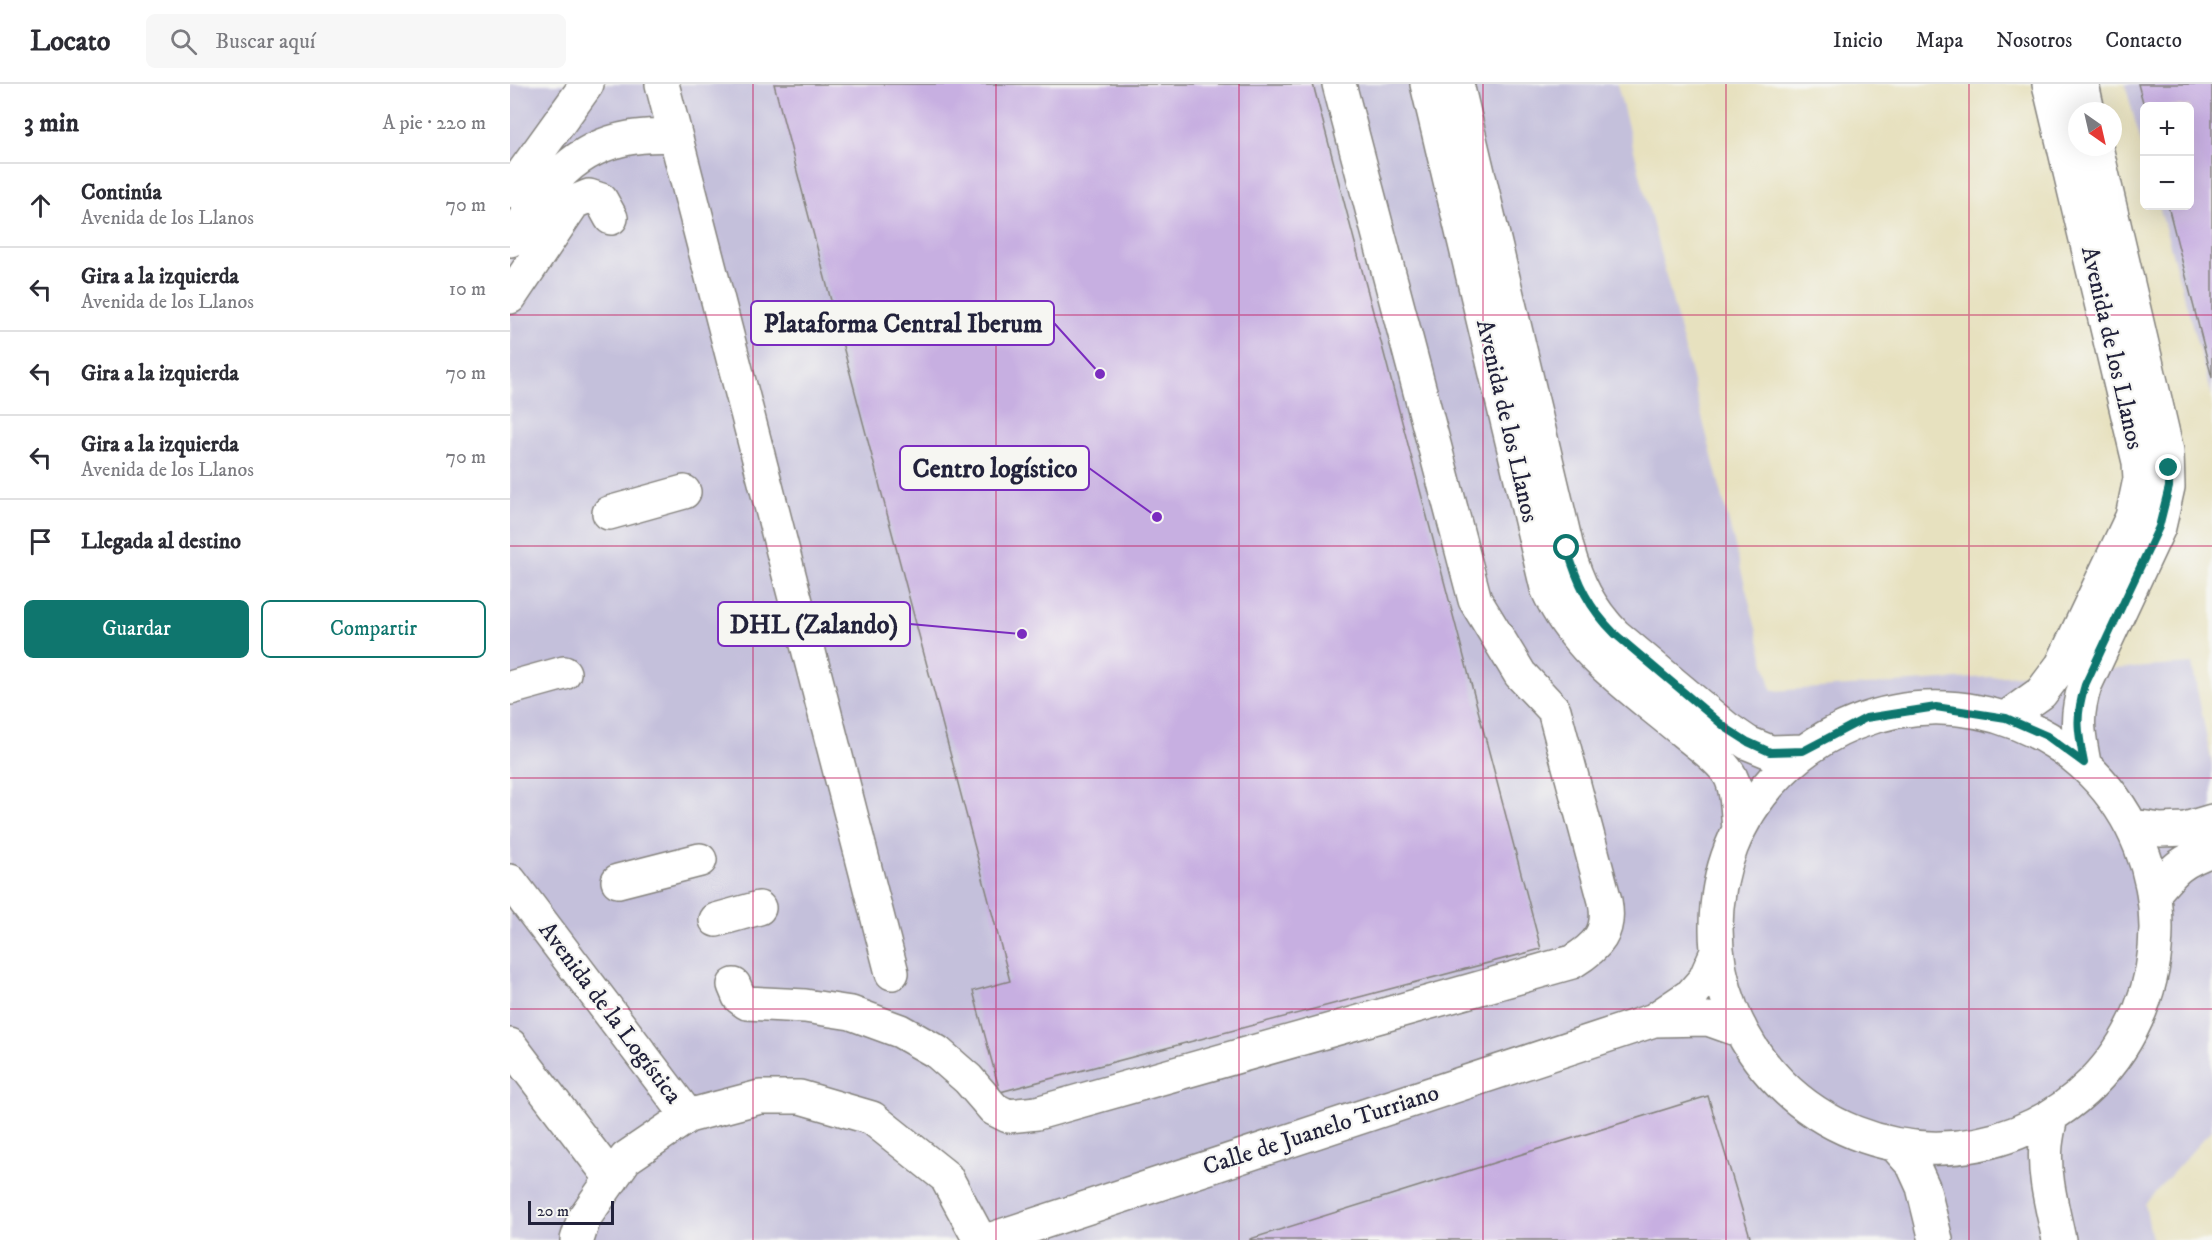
<!DOCTYPE html>
<html lang="es">
<head>
<meta charset="utf-8">
<style>
  :root { --surface:#fff; --page:#f7f7f7; --text:#2b2b33; --muted:#7c7c81; --line:#e1e1e2; --accent:#0f766e }
  body { margin:0; font-family:"IM FELL DW Pica",serif; background:var(--page); color:var(--text) }
  .controls { position:absolute; right:18px; top:18px; display:grid; overflow:hidden; border-radius:9px; box-shadow:0 6px 24px #0002 }
  .controls button { width:54px; height:54px; display:grid; place-items:center; padding:0; border:0; border-bottom:2px solid var(--line); background:var(--surface); color:var(--text); font:30px sans-serif }
  .compass { position:absolute; left:1558px; top:18px; width:54px; height:54px; border-radius:50%; background:var(--surface); box-shadow:0 6px 24px #0002; rotate:146deg }
  .scale { position:absolute; left:18px; bottom:15px; width:86px; box-sizing:border-box; padding-left:6px; border:3px solid #22223b; border-top:0; font-size:16px; line-height:21px; white-space:nowrap; color:#22223b; -webkit-text-stroke:4px #f6f6f2; paint-order:stroke }
  .stop { position:absolute; width:18px; height:18px; margin:-14px; border:4px solid #0f766e; border-radius:50%; background:#fff }
  .stop.end { background:#0f766e; border-color:#fff; box-shadow:0 2px 6px #0008 }
  .list { margin:0; padding:0; list-style:none }
  h2 { display:flex; justify-content:space-between; align-items:center; height:78px; margin:0; padding:0 24px; font-size:26px }
  h2 small { font-size:20px; font-weight:400; color:var(--muted) }
  .list li { display:grid; grid-template-columns:39px 1fr auto; gap:18px; align-items:center; box-sizing:border-box; height:84px; padding:0 24px; border-top:2px solid var(--line) }
  .list b { display:block; font-size:22px; white-space:nowrap }
  .list p { margin:0; font-size:20px; white-space:nowrap; color:var(--muted) }
  .list em { font-size:20px; font-style:normal; color:var(--muted) }
  .actions { display:flex; gap:12px; padding:18px 24px }
  .actions a { flex:1; padding:14px 0; border:2px solid var(--accent); border-radius:9px; text-align:center; font-size:21px; color:var(--accent) }
  .actions .main { background:var(--accent); color:#fff }
  .icon { flex:none; width:33px; height:33px; fill:none; stroke:currentColor; stroke-width:2; stroke-linecap:round; stroke-linejoin:round }
  .map { position:relative; flex:none; width:1702px; height:1156px; overflow:hidden }
  header { display:flex; align-items:center; gap:36px; box-sizing:border-box; height:84px; padding:0 30px; background:var(--surface); border-bottom:2px solid var(--line) }
  header strong { font-size:28px }
  nav { display:flex; gap:33px; margin-inline-start:auto; font-size:21px }
  .search { width:420px; height:54px; background:var(--page); display:flex; align-items:center; gap:15px; box-sizing:border-box; padding:0 21px; border-radius:9px; color:var(--muted); font-size:22px }
  main { display:flex }
  aside { flex:1; background:var(--surface) }
  .map>svg:first-child { display:block }
  .industrial { fill:#c4c0db }
  .building { fill:#c7afe1 }
  .lines { fill:none; stroke-linecap:round; stroke-linejoin:round }
  .minor-casing { stroke:#84827d; stroke-width:36 }
  .minor { stroke:#fff; stroke-width:33 }
  .route { stroke:#0f766e; stroke-width:8 }
  .grid { fill:none; stroke:#c2185b; stroke-width:1.5; stroke-opacity:0.55 }
  .labels { text-anchor:middle; dominant-baseline:central; stroke-width:4.5; stroke-linejoin:round; paint-order:stroke }
  .street-label { font-size:24px; fill:#22223b; stroke:#f6f6f2 }
  .leader { fill:none; stroke:#7b2cbf; stroke-width:2 }
  .callout-dot { fill:#7b2cbf; stroke:#f6f6f2; stroke-width:2 }
  .callout { fill:#f6f6f2; stroke:#7b2cbf; stroke-width:2 }
  .callout-label { font-size:26px; text-anchor:middle; font-weight:bold; fill:#22223b }
</style>
</head>
<body>
<header>
<strong>Locato</strong>
<div class="search"><svg class="icon" aria-label="search" viewBox="0 0 24 24"><circle cx="10" cy="10" r="6"/><path d="M15 15l6 6"/></svg>Buscar aquí</div>
<nav><a>Inicio</a><a>Mapa</a><a>Nosotros</a><a>Contacto</a></nav>
</header>
<main>
<aside>
<h2>3 min<small>A pie · 220 m</small></h2>
<ul class="list">
<li><svg class="icon" aria-label="ahead" viewBox="0 0 24 24"><path d="M12 20V5M6 11l6-6 6 6"/></svg><div><b>Continúa</b><p>Avenida de los Llanos</p></div><em>70 m</em></li>
<li><svg class="icon" aria-label="left" viewBox="0 0 24 24"><path d="M17 20v-9H6M10 6l-5 5 5 5"/></svg><div><b>Gira a la izquierda</b><p>Avenida de los Llanos</p></div><em>10 m</em></li>
<li><svg class="icon" aria-label="left" viewBox="0 0 24 24"><path d="M17 20v-9H6M10 6l-5 5 5 5"/></svg><div><b>Gira a la izquierda</b></div><em>70 m</em></li>
<li><svg class="icon" aria-label="left" viewBox="0 0 24 24"><path d="M17 20v-9H6M10 6l-5 5 5 5"/></svg><div><b>Gira a la izquierda</b><p>Avenida de los Llanos</p></div><em>70 m</em></li>
<li><svg class="icon" aria-label="arrive" viewBox="0 0 24 24"><path d="M6 21V4h12l-3 4 3 4H6"/></svg><div><b>Llegada al destino</b></div></li>
</ul>
<div class="actions"><a class="main">Guardar</a><a>Compartir</a></div>
</aside>
<div class="map">
<svg width="1702" height="1156" viewBox="0 0 1702 1156">
  <rect width="100%" height="100%" fill="#f6f6f2"/>
  <filter id="ink" filterUnits="userSpaceOnUse"><feTurbulence type="fractalNoise" baseFrequency=".0167" numOctaves="2"/><feDisplacementMap in="SourceGraphic" scale="12" xChannelSelector="R" yChannelSelector="G"/><feConvolveMatrix kernelMatrix="1 2 1 2 8 2 1 2 1" color-interpolation-filters="sRGB"/></filter>
  <filter id="wash" filterUnits="userSpaceOnUse"><feTurbulence type="fractalNoise" baseFrequency=".008" numOctaves="4" result="noise"/><feDisplacementMap in="SourceGraphic" scale="24" xChannelSelector="R" yChannelSelector="G"/><feGaussianBlur stdDeviation="1.35" result="paint"/><feColorMatrix in="noise" values="0 0 0 0 0 0 0 0 0 0 0 0 0 0 0 0 0 1.4 0 .05"/><feComposite in="paint" operator="in"/></filter>
  <g filter="url(#wash)">
    <rect width="100%" height="100%" fill="#e7e1bf"/>
    <!-- industrial -->
    <path class="industrial" d="M0 0H1107L1262 607 1682 580 1702 680V1045L1635 1120 1642 1156H0Z
      M1615 0H1702V313L1649 122H1680V22H1634V70Z"/>
    <g id="blocks">
      <!-- building -->
      <path class="building" d="M264 0H803L1031 865 490 1008 463 907 500 897Z
        M1628 0H1702V294L1658 122H1680V22H1634Z
        M1198 1012 1241 1156H740V1155Z"/>
    </g>
  </g>
  <g filter="url(#ink)">
    <use href="#blocks" fill-opacity="0" stroke="#84827d" stroke-width="1.5"/>
    <g class="lines">
      <!-- minor casing -->
      <g class="minor-casing">
        <path id="minor" d="M152 0 382 889
          M917 0 1037 504C1064 567 1124 606 1175 649 1189 661 1209 674 1219 690 1228 704 1227 727 1229 744
          M947 0 1057 464C1067 499 1079 524 1105 551L1216 644 1238 659 1260 668 1293 667
          M1572 0 1578 27
          M0 107 77 0
          M0 156C33 109 57 65 119 54 134 51 150 52 165 51
          M0 213 64 118 79 112 91 116 101 134
          M99 429 174 408
          M0 604 54 589
          M1206 844a220 220 0 1 1 440 0a220 220 0 1 1-440 0Z
          M1496 634 1531 609 1552 581 1622 433 1630 395 1629 378 1539 0
          M1574 679C1568 647 1565 633 1575 601L1649 443 1658 403 1657 367 1586 63
          M1623 742 1651 746 1675 745 1702 737
          M0 797 178 1032
          M108 797 190 776
          M1644 809C1665 784 1671 777 1702 766
          M206 836 249 824
          M224 901 229 913 237 919 295 922 341 929 390 947 427 968 458 995 484 1025 498 1032 527 1029 1062 878C1088 862 1101 848 1095 817L1044 626 1010 590 965 516 829 0
          M1144 936 1198 935 1229 946
          M0 961 102 1095
          M1541 1033C1539 1042 1537 1052 1536 1061 1533 1092 1543 1126 1549 1156
          M1385 1061 1403 1081 1413 1103 1426 1156
          M67 1156 74 1134 116 1074 178 1032 250 1013H290L362 1034 436 1093 470 1156
          M479 1156 1144 936 1181 911 1195 895 1206 870"/>
      </g>
      <!-- minor -->
      <use href="#minor" class="minor"/>
    </g>
  </g>
  <g class="lines" filter="url(#ink)">
    <!-- route -->
    <path class="route" d="M1057 464C1067 499 1079 524 1105 550L1216 644 1238 658 1260 668 1293 667 1356 634 1426 623 1496 634 1537 652 1574 679C1568 647 1565 633 1575 601L1649 443 1659 403V384"/>
  </g>
  <!-- grid -->
  <path class="grid" d="M243 0V1156M486 0V1156M729 0V1156M973 0V1156M1216 0V1156M1459 0V1156M0 231H1702M0 462H1702M0 694H1702M0 925H1702"/>
  <g class="labels">
    <!-- street labels -->
    <g class="street-label">
      <text transform="translate(1602 264) rotate(77)">Avenida de los Llanos</text>
      <text transform="translate(997 337) rotate(77)">Avenida de los Llanos</text>
      <text transform="translate(100 929) rotate(53)">Avenida de la Logística</text>
      <text transform="translate(811 1046) rotate(-18)">Calle de Juanelo Turriano</text>
    </g>
  </g>
  <!-- callouts -->
  <path class="leader" d="M590 290L544 239M647 433L579 384M512 550L400 540"/>
  <g class="callout-dot">
    <circle cx="590" cy="290" r="6"/>
    <circle cx="647" cy="433" r="6"/>
    <circle cx="512" cy="550" r="6"/>
  </g>
  <g class="callout">
    <rect x="241" y="217" width="303" height="44" rx="6"/>
    <rect x="390" y="362" width="189" height="44" rx="6"/>
    <rect x="208" y="518" width="192" height="44" rx="6"/>
  </g>
  <g class="callout-label">
    <text x="393" y="248">Plataforma Central Iberum</text>
    <text x="485" y="393">Centro logístico</text>
    <text x="304" y="549">DHL (Zalando)</text>
  </g>
</svg>
<div class="controls">
<button>+</button>
<button>−</button>
</div>
<svg class="compass" viewBox="-18 -18 36 36"><path d="M0-13l5 13h-10z" fill="#e53935"/><path d="M0 13l5-13h-10z" fill="#7c7c81"/></svg>
<div class="scale">20 m</div>
<div class="stop" style="left:1057px;top:464px"></div>
<div class="stop end" style="left:1659px;top:384px"></div>
</div>
</main>
</body>
</html>
